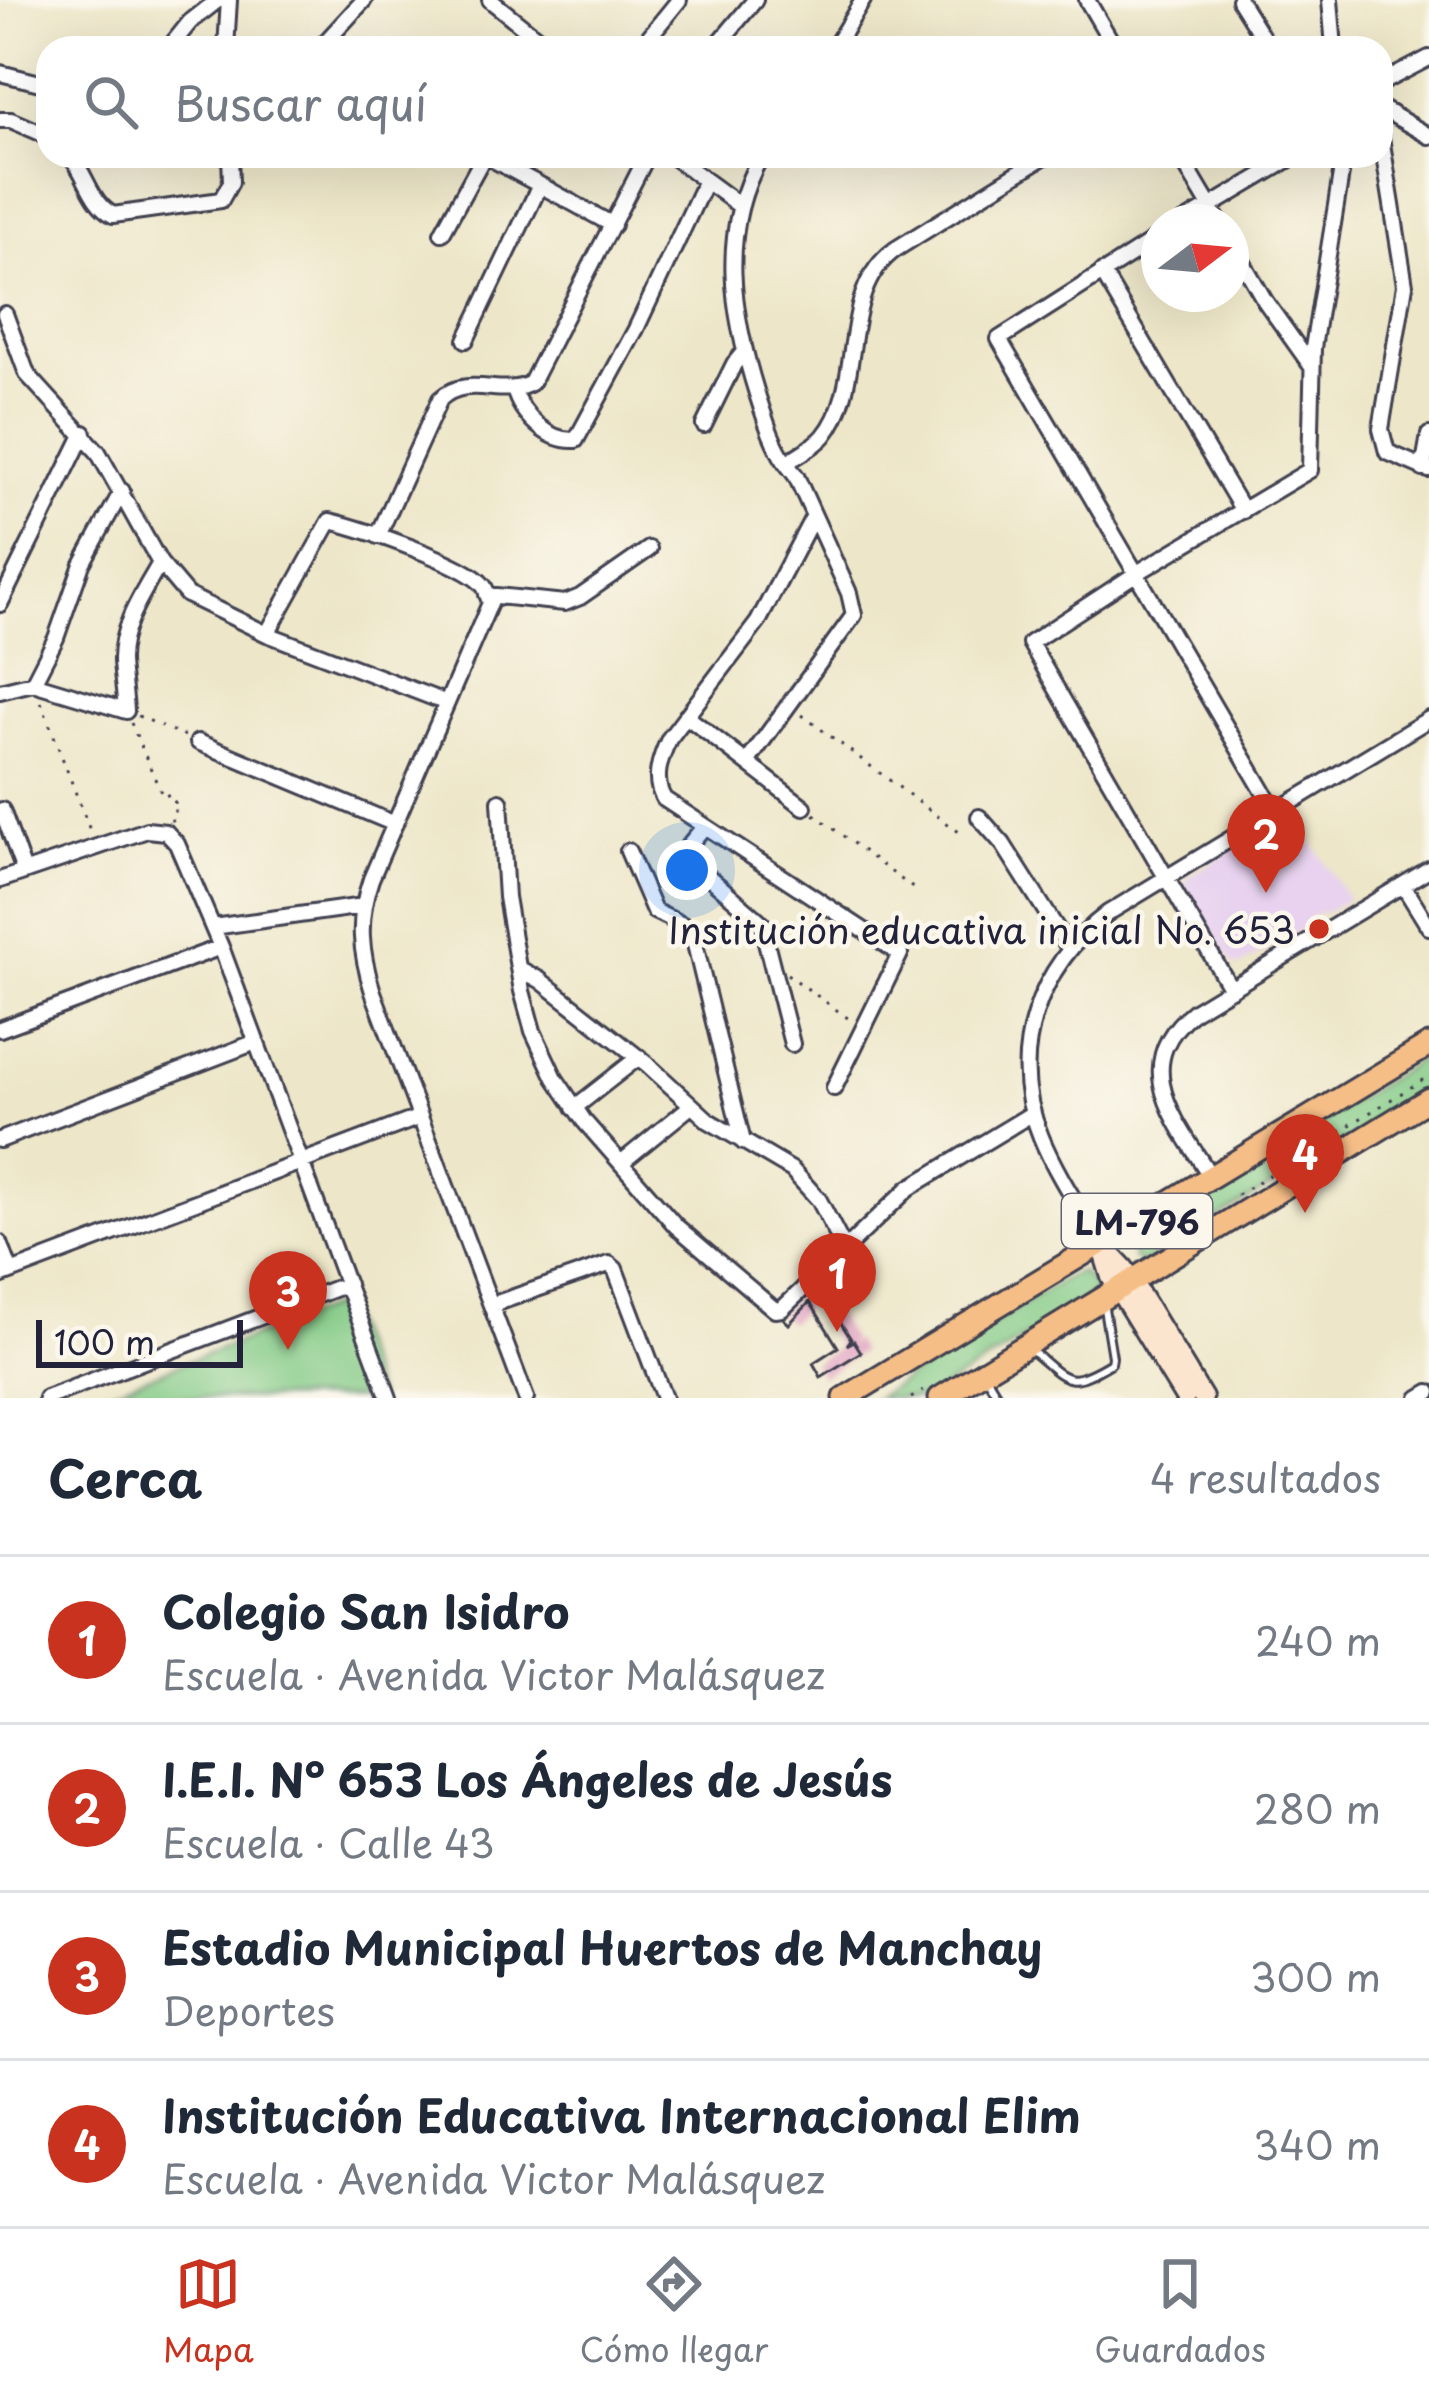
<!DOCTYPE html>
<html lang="es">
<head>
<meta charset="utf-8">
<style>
  :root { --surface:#fff; --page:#f2f2f3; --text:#1f2937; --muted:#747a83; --line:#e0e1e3; --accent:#c8321e }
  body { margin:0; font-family:"Playpen Sans",sans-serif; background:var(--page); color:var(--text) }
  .compass { position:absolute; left:1141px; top:204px; width:108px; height:108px; border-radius:50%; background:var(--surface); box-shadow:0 12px 48px #0002; rotate:74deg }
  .scale { position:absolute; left:36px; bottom:30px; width:207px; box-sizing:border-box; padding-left:12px; border:6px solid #22223b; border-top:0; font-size:33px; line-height:42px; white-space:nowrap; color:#22223b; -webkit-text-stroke:9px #fbf7ec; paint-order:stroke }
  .you { position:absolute; left:687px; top:870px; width:42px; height:42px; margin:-30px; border:9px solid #fff; border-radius:50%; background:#1a73e8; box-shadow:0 0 0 18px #1a73e833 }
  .badge { display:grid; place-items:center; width:78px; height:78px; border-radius:50%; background:var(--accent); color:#fff; font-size:39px; font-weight:700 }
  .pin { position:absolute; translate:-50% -99px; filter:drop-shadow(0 3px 6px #0008) }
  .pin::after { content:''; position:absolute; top:63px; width:42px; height:36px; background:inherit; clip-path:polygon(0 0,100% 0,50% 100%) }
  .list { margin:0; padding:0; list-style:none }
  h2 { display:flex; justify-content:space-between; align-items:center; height:156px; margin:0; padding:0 48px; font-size:51px }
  h2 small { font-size:39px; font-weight:400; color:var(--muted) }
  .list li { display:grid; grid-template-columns:78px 1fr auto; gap:36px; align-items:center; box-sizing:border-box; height:168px; padding:0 48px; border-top:3px solid var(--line) }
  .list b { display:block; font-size:45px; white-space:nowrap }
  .list p { margin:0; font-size:39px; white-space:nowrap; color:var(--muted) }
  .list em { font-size:39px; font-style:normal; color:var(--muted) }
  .icon { flex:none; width:66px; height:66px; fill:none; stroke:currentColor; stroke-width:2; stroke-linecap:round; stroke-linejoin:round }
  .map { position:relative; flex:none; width:1429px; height:1398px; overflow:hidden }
  .search { position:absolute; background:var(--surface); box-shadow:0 12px 48px #0002; left:36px; right:36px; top:36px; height:132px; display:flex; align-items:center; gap:30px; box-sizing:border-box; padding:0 42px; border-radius:36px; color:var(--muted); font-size:45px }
  .sheet { height:828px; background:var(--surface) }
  nav { display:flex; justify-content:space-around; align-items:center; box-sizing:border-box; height:168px; border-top:3px solid var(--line); background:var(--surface); font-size:33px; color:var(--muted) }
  nav a { display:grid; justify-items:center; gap:6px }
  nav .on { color:var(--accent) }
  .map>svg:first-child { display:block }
  .built { fill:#e8d2ef }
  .green { fill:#84cb87; stroke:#537661; stroke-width:3 }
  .building { fill:#dd95bb }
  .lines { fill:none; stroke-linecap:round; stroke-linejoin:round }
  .lane-casing { stroke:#403f50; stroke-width:12 }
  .street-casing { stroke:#403f50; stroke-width:20 }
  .secondary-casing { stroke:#403f50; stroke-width:24 }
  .primary-casing { stroke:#403f50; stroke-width:27 }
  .path { stroke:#403f50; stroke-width:3; stroke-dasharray:3 9; stroke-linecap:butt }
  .lane { stroke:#fff; stroke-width:6 }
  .street { stroke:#fff; stroke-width:14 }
  .secondary { stroke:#fbe5cf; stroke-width:18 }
  .primary { stroke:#f6be87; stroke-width:21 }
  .poi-dot { fill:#c8321e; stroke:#fbf7ec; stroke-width:4.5 }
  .labels { text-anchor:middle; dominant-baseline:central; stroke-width:9; stroke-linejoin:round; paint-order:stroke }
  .shield { fill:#fbf7ec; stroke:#636270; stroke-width:3 }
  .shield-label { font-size:33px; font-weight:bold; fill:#22223b }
  .poi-label { font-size:36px; fill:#22223b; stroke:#fbf7ec; text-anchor:end }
</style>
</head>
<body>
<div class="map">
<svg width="1429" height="1398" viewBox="0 0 1429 1398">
  <rect width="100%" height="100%" fill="#fbf7ec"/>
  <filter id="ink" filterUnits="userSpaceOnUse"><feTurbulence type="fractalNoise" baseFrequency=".00833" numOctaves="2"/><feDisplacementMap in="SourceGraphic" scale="24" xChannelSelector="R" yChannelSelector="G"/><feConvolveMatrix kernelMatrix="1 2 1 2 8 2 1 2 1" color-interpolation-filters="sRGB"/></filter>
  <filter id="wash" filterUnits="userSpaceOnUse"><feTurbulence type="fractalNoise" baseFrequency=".004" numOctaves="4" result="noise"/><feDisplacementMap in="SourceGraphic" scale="48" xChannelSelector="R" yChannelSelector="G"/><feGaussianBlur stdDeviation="2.7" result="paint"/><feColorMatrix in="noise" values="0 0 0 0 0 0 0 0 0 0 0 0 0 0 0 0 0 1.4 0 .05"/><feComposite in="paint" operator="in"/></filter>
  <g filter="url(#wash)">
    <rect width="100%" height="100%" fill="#ede6c8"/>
    <!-- built -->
    <path class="built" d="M1293 811 1348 899 1325 913 1319 912 1308 919V926L1240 966 1233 965 1184 887 1187 878Z"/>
    <!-- green -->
    <path class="green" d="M1429 1054V1092L1143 1263 1133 1258 1132 1238Z
      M1081 1272 1092 1283 1094 1292 1083 1303 926 1398H876L1069 1276Z
      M342 1303 378 1398H91Z"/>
    <g id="blocks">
      <!-- building -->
      <path class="building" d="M813 1279 851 1339 847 1345 854 1341 861 1352 821 1377 813 1363 838 1347 810 1302 789 1324 780 1315Z"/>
    </g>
  </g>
  <g filter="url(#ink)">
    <use href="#blocks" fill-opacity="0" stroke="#403f50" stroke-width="3"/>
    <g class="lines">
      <!-- lane casing -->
      <g class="lane-casing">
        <path id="lane" d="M1028 1348C1067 1379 1065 1391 1111 1363L1112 1357 1103 1302
          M985 1375 999 1398"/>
      </g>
      <!-- street casing -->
      <g class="street-casing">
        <path id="street" d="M490 0 550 48
          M1087 0 1115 48
          M1239 0 1269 48
          M1330 0 1334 48
          M169 48 190 22 218 0
          M226 48 229 0
          M320 48 364 0
          M640 48 679 0
          M715 48 755 0
          M834 48 863 0
          M0 73 48 85
          M1381 83 1429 58
          M1381 108 1429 136
          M0 120H11L48 136
          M1381 137 1405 285 1381 429 1387 452 1429 470
          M71 156C87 176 91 203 113 215L221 200 231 182 230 156
          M486 156 540 185
          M672 156 740 206
          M761 156C718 232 732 314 757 394 765 418 771 441 786 463 797 455 815 447 824 436 867 383 836 291 896 249L1045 156
          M1180 156 1219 222
          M1184 222 1295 156
          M442 233 484 156
          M1159 237 999 339 1275 811
          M1231 242 1265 301 1312 367
          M1102 272 1243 511
          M5 314 27 374 98 452 160 563 187 595 267 634 447 703
          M466 340 540 185 613 225
          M514 389C521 415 548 442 576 440L636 329 705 182
          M704 425 734 364 744 352
          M1423 469 1429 435
          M813 517 758 622 669 739C660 758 652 780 664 799L900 954 834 1088
          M378 536 440 399C468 373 503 399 531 383L647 156
          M487 595 565 603 580 597 649 549
          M0 604 84 433
          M267 634 330 521C360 528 465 563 483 585 487 590 488 597 490 603L371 879C357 920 360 951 373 992L526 1398
          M33 683 56 638 82 564 122 491
          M0 691 33 683 126 711C125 694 122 678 121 662 120 626 143 593 160 563
          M686 716 804 807
          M198 742 395 824
          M748 761 854 615 849 593 796 476 786 463
          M500 801 506 897 522 991 533 1031 555 1078 584 1121 676 1226 775 1310 782 1309 909 1188 1033 1113
          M2 810 24 871
          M979 817 1003 844 1069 948
          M704 827 688 846V859L761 922 792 1044
          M628 851 654 911 685 926 693 936 743 1142
          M0 880 147 830 166 832 177 844 221 947 389 1398
          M1403 885 1429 927
          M213 927 363 906
          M518 968 540 980 648 1065 709 1121 792 1170 819 1200 844 1248
          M1231 989 1030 643 1137 573 1310 470 1313 348 1341 174 1339 156
          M0 1029 221 947
          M574 1108 639 1057
          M0 1140 256 1042
          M622 1162 691 1106
          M1211 1177C1176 1121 1127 1065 1194 1011L1429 869
          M0 1243 11 1272
          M1100 1243C1080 1209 1056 1174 1041 1137 1006 1054 1038 966 1108 913L1429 719
          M0 1276 420 1117
          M491 1305 609 1264 615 1269 664 1398
          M46 1398 347 1284
          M1419 1398 1429 1392"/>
      </g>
      <!-- secondary casing -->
      <g class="secondary-casing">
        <path id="secondary" d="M1100 1243 1124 1268 1203 1398
          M1102 1248 1111 1277 1185 1398"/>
      </g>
      <!-- primary casing -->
      <g class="primary-casing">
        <path id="primary" d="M845 1398 1429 1045
          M940 1398 1429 1099"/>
      </g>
      <!-- path -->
      <path class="path" d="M41 702 91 833
        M802 715 959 832
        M138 716 185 736
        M131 723 163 797 170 794 178 810 171 812 172 822
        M814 814 918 892
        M787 974 852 1021
        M1237 1195 1429 1076
        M911 1398 923 1391"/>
      <!-- lane -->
      <use href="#lane" class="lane"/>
      <!-- street -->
      <use href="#street" class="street"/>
      <!-- secondary -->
      <use href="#secondary" class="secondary"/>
      <!-- primary -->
      <use href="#primary" class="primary"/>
    </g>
  </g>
  <!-- markers -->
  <circle class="poi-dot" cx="1319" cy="929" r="12"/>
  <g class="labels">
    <!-- shield labels -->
    <rect class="shield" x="1062" y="1194" width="150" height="54" rx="9"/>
    <g class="shield-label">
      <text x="1137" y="1221">LM-796</text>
    </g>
    <!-- poi labels -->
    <g class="poi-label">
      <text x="1295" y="929">Institución educativa inicial No. 653</text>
    </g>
  </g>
</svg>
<svg class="compass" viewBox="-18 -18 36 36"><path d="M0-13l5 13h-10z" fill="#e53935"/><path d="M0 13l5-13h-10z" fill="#747a83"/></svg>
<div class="scale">100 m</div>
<div class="you"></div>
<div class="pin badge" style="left:837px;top:1332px">1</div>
<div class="pin badge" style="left:1266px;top:893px">2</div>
<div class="pin badge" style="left:288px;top:1350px">3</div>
<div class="pin badge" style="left:1305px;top:1213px">4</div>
<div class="search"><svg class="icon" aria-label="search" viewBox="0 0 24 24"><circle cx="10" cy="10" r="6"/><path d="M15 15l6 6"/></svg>Buscar aquí</div>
</div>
<section class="sheet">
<h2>Cerca<small>4 resultados</small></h2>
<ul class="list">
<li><span class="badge">1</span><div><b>Colegio San Isidro</b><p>Escuela · Avenida Victor Malásquez</p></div><em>240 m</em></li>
<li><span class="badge">2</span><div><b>I.E.I. N° 653 Los Ángeles de Jesús</b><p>Escuela · Calle 43</p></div><em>280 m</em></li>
<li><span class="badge">3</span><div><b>Estadio Municipal Huertos de Manchay</b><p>Deportes</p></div><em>300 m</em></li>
<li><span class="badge">4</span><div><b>Institución Educativa Internacional Elim</b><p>Escuela · Avenida Victor Malásquez</p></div><em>340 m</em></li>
</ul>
</section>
<nav>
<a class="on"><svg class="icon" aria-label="map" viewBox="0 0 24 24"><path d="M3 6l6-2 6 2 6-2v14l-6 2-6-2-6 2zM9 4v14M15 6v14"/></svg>Mapa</a>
<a><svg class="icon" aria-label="directions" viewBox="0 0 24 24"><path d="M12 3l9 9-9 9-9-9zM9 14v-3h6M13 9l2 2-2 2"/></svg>Cómo llegar</a>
<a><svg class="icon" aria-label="saved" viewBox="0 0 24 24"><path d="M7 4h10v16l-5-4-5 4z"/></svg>Guardados</a>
</nav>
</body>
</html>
